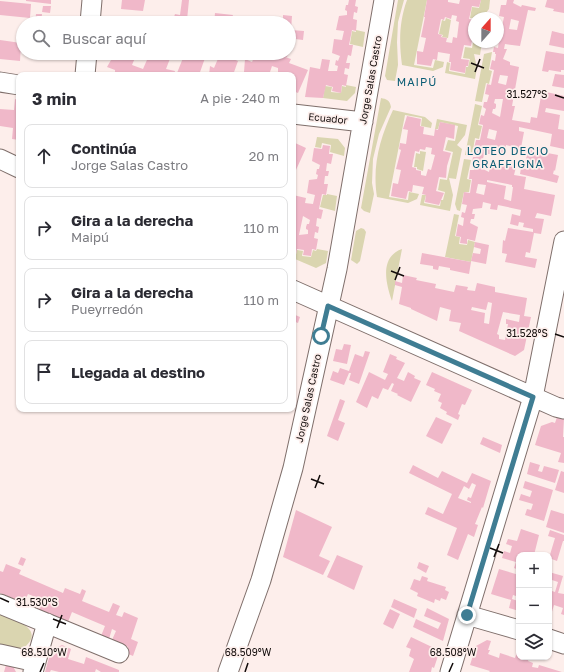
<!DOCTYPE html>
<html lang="es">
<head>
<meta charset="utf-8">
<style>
  :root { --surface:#fff; --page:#f2f2f3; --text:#2b2b33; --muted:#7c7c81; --line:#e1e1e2 }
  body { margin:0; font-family:"Golos Text",sans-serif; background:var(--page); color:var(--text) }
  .controls { position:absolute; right:12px; bottom:12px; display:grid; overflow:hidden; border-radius:8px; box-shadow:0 1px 3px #0004 }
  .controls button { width:36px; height:36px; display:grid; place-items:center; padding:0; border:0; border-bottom:1px solid var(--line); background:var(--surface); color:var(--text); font:20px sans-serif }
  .compass { position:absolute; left:468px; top:12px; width:36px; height:36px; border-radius:50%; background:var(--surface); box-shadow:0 1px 3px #0004; rotate:21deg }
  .stop { position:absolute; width:12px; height:12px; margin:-9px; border:3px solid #3f7d93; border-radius:50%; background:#fff }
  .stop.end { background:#3f7d93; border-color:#fff; box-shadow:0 1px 4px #0008 }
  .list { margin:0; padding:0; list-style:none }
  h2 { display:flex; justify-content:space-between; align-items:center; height:52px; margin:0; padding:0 16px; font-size:17px }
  h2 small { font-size:13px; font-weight:400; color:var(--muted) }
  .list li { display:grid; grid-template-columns:26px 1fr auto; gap:12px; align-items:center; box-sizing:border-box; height:64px; margin:0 8px 8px; padding:0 8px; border:1px solid var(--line); border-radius:8px }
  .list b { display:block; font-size:15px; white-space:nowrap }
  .list p { margin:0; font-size:13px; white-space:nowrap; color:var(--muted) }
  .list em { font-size:13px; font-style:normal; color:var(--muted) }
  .icon { flex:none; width:22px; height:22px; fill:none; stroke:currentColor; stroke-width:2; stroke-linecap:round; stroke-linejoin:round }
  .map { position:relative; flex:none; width:564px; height:672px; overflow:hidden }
  .search { position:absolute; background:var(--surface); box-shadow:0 1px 3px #0004; left:16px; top:16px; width:280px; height:44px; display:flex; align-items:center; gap:10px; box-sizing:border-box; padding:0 14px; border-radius:22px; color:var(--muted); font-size:15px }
  .panel { position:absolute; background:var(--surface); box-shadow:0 1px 3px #0004; left:16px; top:72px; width:280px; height:340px; border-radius:8px }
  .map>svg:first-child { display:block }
  .green { fill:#dad5b0 }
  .building { fill:#f0b8c9; fill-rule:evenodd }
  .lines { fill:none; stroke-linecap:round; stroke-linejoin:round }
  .minor-casing { stroke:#7f6f6b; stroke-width:21 }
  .minor { stroke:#fff; stroke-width:19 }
  .route { stroke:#3f7d93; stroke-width:5 }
  .ticks { fill:none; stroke:#110b0a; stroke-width:1.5 }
  .labels { text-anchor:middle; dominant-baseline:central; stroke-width:3.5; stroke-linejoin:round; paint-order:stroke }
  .street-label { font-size:10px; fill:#110b0a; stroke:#fdeeeb }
  .neighbourhood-label { font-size:11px; letter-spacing:1px; fill:#0a5c74; stroke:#fdeeeb }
  .ticks-label { font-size:10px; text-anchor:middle; fill:#110b0a; stroke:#fdeeeb; stroke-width:3.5; stroke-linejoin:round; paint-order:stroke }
</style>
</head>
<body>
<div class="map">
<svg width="564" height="672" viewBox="0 0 564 672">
  <rect width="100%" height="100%" fill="#fdeeeb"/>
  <!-- green -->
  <path class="green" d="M398 0H404L398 22 397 42 398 65 395 81 387 80 385 76Z
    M407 0H427L414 65 433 68 435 60 444 62 443 67 433 71 402 65C399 43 399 22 407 0Z
    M481 0H490L489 9 482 18H470L472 7 479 8Z
    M446 18 451 20 448 38 442 37 443 35 439 34 442 20 445 21Z
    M356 30 365 32 363 47 350 44 352 31 356 32Z
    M474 37V42H482L480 55 474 54 477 68 475 79 445 73 447 62 450 63 449 71 465 74 466 67H468L470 59 463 58 465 47 472 48Z
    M492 52 489 70 492 71 489 84 486 83 482 102 475 101 484 54Z
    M346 85 356 87 355 93 347 101 323 98 325 86 332 87 331 92 341 93 342 86 346 87Z
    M381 98C386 99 390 100 391 107L379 134 373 159 372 183 374 194 370 213 364 211 361 208Z
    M475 104 482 106 478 125 482 126 479 139 475 138 472 156 465 155Z
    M393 110 425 117 432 123 431 128 421 126 422 118 405 115 389 197 408 200 409 192 419 194 417 199 408 203 377 197C372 166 380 138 393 110Z
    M437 119 467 125 465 135 457 145 462 149 456 179 449 178 453 195 450 211 420 205 422 195H426L424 203 440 206 441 200H443L445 192 438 190 440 179 447 180 453 152 445 150 448 140 455 141 458 126 440 122 438 129H435Z
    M317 137 338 139 345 148 344 156 330 152 331 145 322 143 321 148 315 147Z
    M420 151 426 152 423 171 417 169V167H414L416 153 420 154Z
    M464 159 471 160 467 179 471 180 469 192H464L460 211 457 210 455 204Z
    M327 194 337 196 335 211 320 207 323 195H327Z
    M454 214 459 215 455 236 460 237 459 244 467 245 468 240 475 242 471 262 445 257Z
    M361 228 364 229 366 232 360 261 357 264 351 260 356 231Z
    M317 249 328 251 326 263 316 268 295 259 297 250 303 251 302 256 311 257 313 250 316 251Z
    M402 249 392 301C386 284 379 257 402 249Z
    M0 613C12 619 45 628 26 646L17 649 0 645Z"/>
  <!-- building -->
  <path class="building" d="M26 0H51V4L26 1Z
    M122 0H145L143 11 121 9Z
    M182 0H189L187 20 180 19 179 23H172L175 14 180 15Z
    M349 0H356L355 6 358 7 357 13 354 12 353 19 357 20 356 31 352 30 349 45H353L351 56 348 55 346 63H350L349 69 345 68 344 74 348 75 346 86 342 85 341 93 332 91 333 87 326 85 323 98 305 97 310 67 320 69 322 59 330 60 328 71H337L338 66 335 65 336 60 338 61 340 56 332 53 334 39 342 40 344 31 336 30 339 16 347 15V11L345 10 346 5H348Z
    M427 0H448V2L459 4 460 0H481L479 7 472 6 469 19 474 20V27L471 40H472L471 46 464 45 461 59 469 60 468 66H466L465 73 450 70 451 62H449L450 54 438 52 437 60 433 59 431 66 417 64V51L423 52 426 38 421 37 425 17H424ZM452 15 457 16 456 21 459 22 457 38 453 37 452 43 446 42 447 38 441 37 442 35 438 34 441 19 444 20 445 17 451 19Z
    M507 0H514L513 3 521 7 522 5 536 8 535 11 528 10 520 46 505 44 504 49H507L503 59 510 62V65L519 67 512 106H515L512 120 530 123 531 117 537 118 542 91 564 96V111L546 108 545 112 560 115 558 129 564 130V149L550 146 552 134 519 127V131L524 132 521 148 558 155 555 171 554 170 553 174 559 176 557 183 520 174 521 168 526 169 527 164H525L527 154 513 151 514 147 506 145 505 151 503 150 502 154 493 152 492 154H484L483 159H485L484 164H482L481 168 489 172 491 162 516 167 514 175 526 177 524 189 555 195 551 216 537 213 535 218 544 219 541 234 534 233 530 253 526 252 525 257 537 259 535 268 505 262 507 254 502 253 503 240 505 241 508 228 533 232V229L523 227 524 223 519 222 518 226 510 224 512 214 520 216 521 210 498 205 497 210 490 209 491 204 483 202 482 208 473 209 472 214H475L474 219H471L470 223 478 227 475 241 467 239V244L460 243 461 237 456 236 458 224 463 226 464 218 461 217 462 212 465 213 467 205 462 204 464 192 470 193 472 179H469L470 170H474L475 164H474V162H472L473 157H476L478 149 474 148 476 140H480L483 125 479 124 481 115 484 116 486 109 483 107 484 102H487L489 95 485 94 487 84 491 85 494 70 490 69 492 60 495 61 496 54H495V52H493L494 47 498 48 499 40 498 39V30L501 31 504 17 499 16 501 5H506ZM511 19 519 21 517 30 509 29ZM500 75 508 76 506 85 498 83ZM495 99H503L500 117 492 113 493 109H495L496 107V104L494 103ZM489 129 497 131 495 140 487 138ZM487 180 512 185V187H513L511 201 504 199 506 186 487 182ZM478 184 486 185 484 195 476 193Z
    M547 0H564V13L553 11 554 9 545 7Z
    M0 1 31 4 30 18 0 15Z
    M43 6H51L50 13 42 12Z
    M215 13 233 15 232 18 283 22V15L292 16 291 30H289V23H214Z
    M36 14H42L41 23H35Z
    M152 16 159 17V23H151Z
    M291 30 304 31 303 40 295 39 293 46 289 45Z
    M552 31 564 34V48L549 45Z
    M0 40 21 43 20 61 0 59Z
    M546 51 564 54V70H561V72L549 70 548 72 542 71Z
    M115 53H137L132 65 143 69 150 53H165L171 56 166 69 175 71 174 75H148L140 72V75H126L121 73V74L115 72V70L107 67Z
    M185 53H193L205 58 199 75H181L177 73Z
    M256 53 267 56 268 53H288L287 57H285L291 59 289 63 308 70 298 93 293 91V75H278V68L272 66 269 75H247V73L244 72 245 59 252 62Z
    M220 54 238 61 233 75H209L210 66 214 68Z
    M555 74 564 75V88L552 86Z
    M15 99 19 100V140L12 139 13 128 0 126V109L14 110Z
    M407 116 421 119 420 126 424 127 423 134 434 136 435 129 438 130 440 122 455 125 454 139 446 137 443 151 451 153 447 166 446 178 439 177 436 191 444 193 439 205 425 202 426 195 422 194 424 187 413 185 412 192 408 191 406 199 391 196 393 183 398 184 401 170 396 169 401 150 399 149 400 143 406 144 408 130 403 129ZM426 147 432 148 431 154 435 155 431 170 428 169 426 176 421 175V171L416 170V168L412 167 415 151 419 152 420 149 425 150Z
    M293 142 306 148 296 170 293 169Z
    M323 145 330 146 329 154H333L331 164 327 163 326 171H329L328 176H325L324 184H328L326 195 322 194 319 209 323 210 321 219 317 218 316 226 319 227 318 233 315 232 314 238 318 239 316 250 312 249 311 256 303 255 304 250 297 249 295 259 293 258V195L306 198 305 203 313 204 315 195 307 193 309 180 317 179 318 175 316 174 317 169H319L320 165 312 161 314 148 322 149ZM303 216 310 220 309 224H307L306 227V229L308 230V234L299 235Z
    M475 242 489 245 486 264 471 261 473 253 480 254 481 249 474 247Z
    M422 253 471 262 469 274 450 270V268L439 266 438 270 433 269V266L420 264Z
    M403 275 417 278 416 280 436 284 435 288 454 292 456 285 468 287 467 290 475 291 477 283 495 287V292L527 298 524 316 531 317 524 350 515 356 459 331 461 323 449 321 451 310 440 307 437 321 411 309V308L399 304 402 287 395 285V281L402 283ZM488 302 492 303 489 324 484 323 485 313 471 310 472 307 486 310ZM503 312 520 315 519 322 506 319V324H508L505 340 499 339V335L497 334Z
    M293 314 300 317 298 323 293 321Z
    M344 344 351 345 347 364 333 361 336 349 342 350Z
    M365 351 370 352 359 384 349 380 351 373H349L344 385 330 380 333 371 338 373 340 368 349 371 355 354 363 357Z
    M390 354 397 357 396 359 405 363 397 378 404 381 408 372 415 376 414 378 421 381 411 402 397 395 398 394 391 391 394 384 392 383 388 390 383 388 378 399 372 396 367 408 356 402 369 372 385 380 388 374 383 372Z
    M432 372 472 390 465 405 462 404 458 414 460 415 458 420 446 414 447 412 440 408 442 403 438 401 441 394 434 391 435 389 426 385Z
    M340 399 345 401 338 420 345 423 338 441 327 436Z
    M436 417 452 424 442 444 426 436Z
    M557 417 564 418 563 437H564V463L558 462 561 453 535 445 541 426 552 422 555 423Z
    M483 437 502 445 500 453 480 444Z
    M530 462 540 465 538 471 542 472 544 466 559 470 555 483 527 474Z
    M413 465 438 478 442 471 467 483 472 473 491 481 483 508 482 507 475 524 478 525 474 537 468 534 458 560 447 555 457 528 425 514 428 507 443 514 452 494 409 473ZM472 483 476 485 471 498 468 497 467 500 471 502V503L458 498 464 486 469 489Z
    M561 471 564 472V493L555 490Z
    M525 481 553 490 544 521 525 515 527 509 531 510 533 504 519 500 521 494 530 497 532 491 523 488Z
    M296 510 332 527 319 556 330 561 323 575 283 557Z
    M551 510 564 514V533L546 527Z
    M521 529 539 535 534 555H519V570L514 568 516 562 502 558 504 551 510 553 512 546 506 544 508 539 517 541Z
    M550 530 564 535V541H563L557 561 549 558 555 538 548 536Z
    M337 555 363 566 354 590 327 577Z
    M21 557 26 559 23 566 18 564Z
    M419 562 429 566 426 573 417 568Z
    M6 564 21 570 19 574 63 593 65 588 80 594 82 589 86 591 82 601 109 612 113 603 120 606 116 615 122 617 124 612 138 618 131 639 138 642 133 656 126 653 128 647 112 640 116 631 112 629 109 639 101 636 105 626 86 618 72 612 68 622 39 610 41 604 47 606 48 602 28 594 24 603 0 593V571L3 572Z
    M499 569 519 575 517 581H519V597L513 595 512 599 518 601 519 598V611L509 608 511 600 491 594Z
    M549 572 563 576 558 593 564 594V615L561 614 563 608 554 605 549 622V590L555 592 558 582 549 579Z
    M422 576 428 578 427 581 446 587 445 590 449 592 446 600 441 598 440 601 435 599 434 603 417 596 418 593 410 589 414 579 420 581Z
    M394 599 417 609 414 618 391 607Z
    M427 608 449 619 443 641 413 627 416 619 438 629 441 623 424 616Z
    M390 609 400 614 393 629 383 624Z
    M411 637 432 647 431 649 439 653 434 668 432 667 431 672H409L414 659 409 656 411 649 406 647Z
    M487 640 491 641 488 650H490L488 654 499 658 500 653 515 658 519 646V657H529L528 661 533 663 532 667 538 668 539 665 562 672H489L490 671 470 665 476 646Z
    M62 645 71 649 68 659 84 664 86 657 119 670V672H101L96 669 95 672H59L51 670 50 672H45L50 654 55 655 58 647Z
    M6 665 13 666 16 672H4Z"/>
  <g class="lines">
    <!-- minor casing -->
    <g class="minor-casing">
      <path id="minor" d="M90 23 92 0
        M85 75 87 53
        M0 82 19 85
        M293 114 363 122
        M0 159 19 168
        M293 290 556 407 564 409
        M0 604 119 653
        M467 615 519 630
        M549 639 564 644
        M0 654 36 662
        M33 672 47 623
        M228 672 261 580 293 468 337 269 384 0
        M450 672 533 397 564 241"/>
    </g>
    <!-- minor -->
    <use href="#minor" class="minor"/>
  </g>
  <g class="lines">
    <!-- route -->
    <path class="route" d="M321 336 328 306 533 397 467 615"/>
  </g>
  <!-- ticks -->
  <path class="ticks" d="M471 63 484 68M475 72 480 59M555 95 564 98M391 271 404 276M395 280 400 267M555 334 564 337M311 479 324 484M315 488 320 475M490 548 503 553M494 557 499 544M0 598 9 602M53 619 66 624M57 628 62 615M40 672 44 663M245 672 248 663M449 672 453 663"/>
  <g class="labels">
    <!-- street labels -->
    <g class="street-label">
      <text transform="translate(370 80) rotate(-80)">Jorge Salas Castro</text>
      <text transform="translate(328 118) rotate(6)">Ecuador</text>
      <text transform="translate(308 398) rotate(-78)">Jorge Salas Castro</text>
    </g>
    <!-- neighbourhood labels -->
    <g class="neighbourhood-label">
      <text x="417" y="81">MAIPÚ</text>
      <text x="508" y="150">LOTEO DECIO<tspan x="508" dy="13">GRAFFIGNA</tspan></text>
    </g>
  </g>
  <g class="ticks-label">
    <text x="527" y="98">31.527°S</text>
    <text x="527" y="337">31.528°S</text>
    <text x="37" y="606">31.530°S</text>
    <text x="44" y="656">68.510°W</text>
    <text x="248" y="656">68.509°W</text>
    <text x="453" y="656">68.508°W</text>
  </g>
</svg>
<div class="controls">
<button>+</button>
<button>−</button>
<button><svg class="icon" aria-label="layers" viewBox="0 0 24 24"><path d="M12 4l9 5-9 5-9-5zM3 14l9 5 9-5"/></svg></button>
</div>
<svg class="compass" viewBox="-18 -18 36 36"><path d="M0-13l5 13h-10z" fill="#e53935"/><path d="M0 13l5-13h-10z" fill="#7c7c81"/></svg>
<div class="stop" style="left:321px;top:336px"></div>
<div class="stop end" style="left:467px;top:615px"></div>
<div class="search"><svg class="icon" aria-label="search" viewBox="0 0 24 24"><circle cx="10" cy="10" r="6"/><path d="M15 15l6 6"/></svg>Buscar aquí</div>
<section class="panel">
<h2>3 min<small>A pie · 240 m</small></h2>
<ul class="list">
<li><svg class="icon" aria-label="ahead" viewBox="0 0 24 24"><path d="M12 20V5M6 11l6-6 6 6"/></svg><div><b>Continúa</b><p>Jorge Salas Castro</p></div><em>20 m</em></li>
<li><svg class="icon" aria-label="right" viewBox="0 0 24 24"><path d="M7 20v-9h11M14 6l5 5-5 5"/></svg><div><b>Gira a la derecha</b><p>Maipú</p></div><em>110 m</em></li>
<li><svg class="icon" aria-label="right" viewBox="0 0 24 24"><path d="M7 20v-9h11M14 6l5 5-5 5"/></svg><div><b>Gira a la derecha</b><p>Pueyrredón</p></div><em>110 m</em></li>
<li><svg class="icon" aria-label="arrive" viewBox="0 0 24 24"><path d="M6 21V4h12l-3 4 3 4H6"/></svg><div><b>Llegada al destino</b></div></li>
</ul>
</section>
</div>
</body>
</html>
